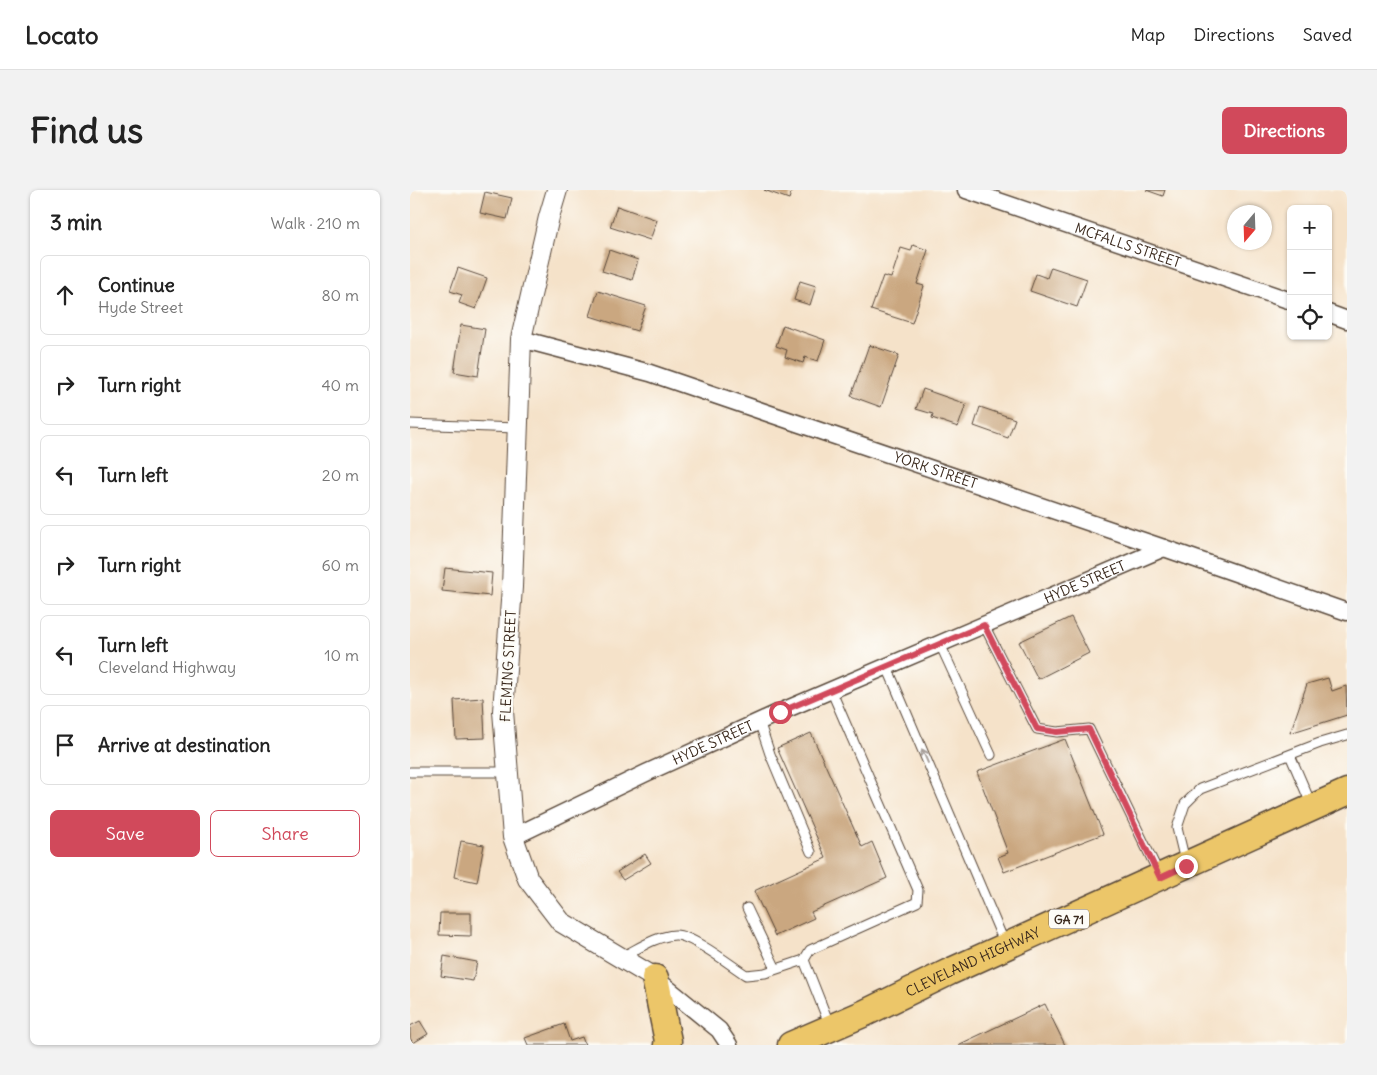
<!DOCTYPE html>
<html lang="en">
<head>
<meta charset="utf-8">
<style>
  :root { --surface:#fff; --page:#f2f2f2; --text:#222; --muted:#767676; --line:#e0e0e0; --accent:#d1495b }
  body { margin:0; font-family:Delius,sans-serif; background:var(--page); color:var(--text) }
  .controls { position:absolute; right:15px; top:15px; display:grid; overflow:hidden; border-radius:8px; box-shadow:0 1px 4px #0004 }
  .controls button { width:45px; height:45px; display:grid; place-items:center; padding:0; border:0; border-bottom:1px solid var(--line); background:var(--surface); color:var(--text); font:25px sans-serif }
  .compass { position:absolute; left:817px; top:15px; width:45px; height:45px; border-radius:50%; background:var(--surface); box-shadow:0 1px 4px #0004; rotate:199deg }
  .stop { position:absolute; width:15px; height:15px; margin:-11px; border:4px solid #d1495b; border-radius:50%; background:#fff }
  .stop.end { background:#d1495b; border-color:#fff; box-shadow:0 1px 5px #0008 }
  .list { margin:0; padding:0; list-style:none }
  h2 { display:flex; justify-content:space-between; align-items:center; height:65px; margin:0; padding:0 20px; font-size:21px }
  h2 small { font-size:16px; font-weight:400; color:var(--muted) }
  .list li { display:grid; grid-template-columns:32px 1fr auto; gap:15px; align-items:center; box-sizing:border-box; height:80px; margin:0 10px 10px; padding:0 10px; border:1px solid var(--line); border-radius:8px }
  .list b { display:block; font-size:19px; white-space:nowrap }
  .list p { margin:0; font-size:16px; white-space:nowrap; color:var(--muted) }
  .list em { font-size:16px; font-style:normal; color:var(--muted) }
  .actions { display:flex; gap:10px; padding:15px 20px }
  .actions a { flex:1; padding:11px 0; border:1px solid var(--accent); border-radius:8px; text-align:center; font-size:18px; color:var(--accent) }
  .actions .main { background:var(--accent); color:#fff }
  .icon { flex:none; width:28px; height:28px; fill:none; stroke:currentColor; stroke-width:2; stroke-linecap:round; stroke-linejoin:round }
  .map { position:relative; flex:none; width:937px; height:855px; overflow:hidden; border-radius:8px }
  header { display:flex; align-items:center; gap:30px; box-sizing:border-box; height:70px; padding:0 25px; background:var(--surface); border-bottom:1px solid var(--line) }
  header strong { font-size:24px }
  nav { display:flex; gap:28px; margin-inline-start:auto; font-size:18px }
  .intro { display:flex; align-items:center; justify-content:space-between; box-sizing:border-box; height:120px; padding:0 30px }
  h1 { margin:0; font-size:35px }
  .button { padding:12px 22px; border-radius:8px; background:var(--accent); color:#fff; font-size:18px; font-weight:700 }
  main { display:flex; gap:30px; padding:0 30px }
  aside { flex:1; background:var(--surface); border-radius:8px; box-shadow:0 1px 4px #0004 }
  .map>svg:first-child { display:block }
  .building { fill:#caa780 }
  .lines { fill:none; stroke-linecap:round; stroke-linejoin:round }
  .service-casing { stroke:#574638; stroke-width:11 }
  .minor-casing { stroke:#574638; stroke-width:19 }
  .tertiary-casing { stroke:#574638; stroke-width:22 }
  .primary-casing { stroke:#574638; stroke-width:29 }
  .service { stroke:#fff; stroke-width:9 }
  .minor { stroke:#fff; stroke-width:16 }
  .tertiary { stroke:#fff; stroke-width:20 }
  .primary { stroke:#ecc669; stroke-width:26 }
  .oneway { stroke:#a79f9a }
  .route { stroke:#d1495b; stroke-width:6 }
  .labels { text-anchor:middle; dominant-baseline:central; stroke-width:4.5; stroke-linejoin:round; paint-order:stroke }
  .shield { fill:#fdfcf7; stroke:#75695f; stroke-width:1 }
  .shield-label { font-size:12px; font-weight:bold; fill:#3b2a1e }
  .street-label { font-size:14px; fill:#3b2a1e; stroke:#fdfcf7 }
</style>
</head>
<body>
<header>
<strong>Locato</strong>
<nav><a>Map</a><a>Directions</a><a>Saved</a></nav>
</header>
<div class="intro"><h1>Find us</h1><a class="button">Directions</a></div>
<main>
<aside>
<h2>3 min<small>Walk · 210 m</small></h2>
<ul class="list">
<li><svg class="icon" aria-label="ahead" viewBox="0 0 24 24"><path d="M12 20V5M6 11l6-6 6 6"/></svg><div><b>Continue</b><p>Hyde Street</p></div><em>80 m</em></li>
<li><svg class="icon" aria-label="right" viewBox="0 0 24 24"><path d="M7 20v-9h11M14 6l5 5-5 5"/></svg><div><b>Turn right</b></div><em>40 m</em></li>
<li><svg class="icon" aria-label="left" viewBox="0 0 24 24"><path d="M17 20v-9H6M10 6l-5 5 5 5"/></svg><div><b>Turn left</b></div><em>20 m</em></li>
<li><svg class="icon" aria-label="right" viewBox="0 0 24 24"><path d="M7 20v-9h11M14 6l5 5-5 5"/></svg><div><b>Turn right</b></div><em>60 m</em></li>
<li><svg class="icon" aria-label="left" viewBox="0 0 24 24"><path d="M17 20v-9H6M10 6l-5 5 5 5"/></svg><div><b>Turn left</b><p>Cleveland Highway</p></div><em>10 m</em></li>
<li><svg class="icon" aria-label="arrive" viewBox="0 0 24 24"><path d="M6 21V4h12l-3 4 3 4H6"/></svg><div><b>Arrive at destination</b></div></li>
</ul>
<div class="actions"><a class="main">Save</a><a>Share</a></div>
</aside>
<div class="map">
<svg width="937" height="855" viewBox="0 0 937 855">
  <rect width="100%" height="100%" fill="#fdfcf7"/>
  <filter id="ink" filterUnits="userSpaceOnUse"><feTurbulence type="fractalNoise" baseFrequency=".02" numOctaves="2"/><feDisplacementMap in="SourceGraphic" scale="10" xChannelSelector="R" yChannelSelector="G"/><feConvolveMatrix kernelMatrix="1 2 1 2 8 2 1 2 1" color-interpolation-filters="sRGB"/></filter>
  <filter id="wash" filterUnits="userSpaceOnUse"><feTurbulence type="fractalNoise" baseFrequency=".0096" numOctaves="4" result="noise"/><feDisplacementMap in="SourceGraphic" scale="20" xChannelSelector="R" yChannelSelector="G"/><feGaussianBlur stdDeviation="1.12" result="paint"/><feColorMatrix in="noise" values="0 0 0 0 0 0 0 0 0 0 0 0 0 0 0 0 0 1.4 0 .05"/><feComposite in="paint" operator="in"/></filter>
  <g filter="url(#wash)">
    <rect width="100%" height="100%" fill="#f5e2c9"/>
    <g id="blocks">
      <!-- building -->
      <path class="building" d="M354 0H382L379 9Z
        M736 0H755L753 6Z
        M75 2 102 8 97 29 70 23Z
        M207 16 247 30 240 50 200 37Z
        M503 55 518 60 507 94 514 96 502 133 461 120 473 86 481 88 491 58 501 61Z
        M199 60 228 70 222 90 192 81Z
        M641 77 677 89 667 117 620 101 626 84 637 88Z
        M48 78 77 88 66 119 49 113 52 105 40 101Z
        M390 91 406 96 400 115 384 110Z
        M188 101 236 116 227 141 180 126Z
        M51 135 75 139 68 186 44 182Z
        M373 135 415 150 408 171 395 167 393 173 375 167 377 160 366 156Z
        M459 155 489 165 471 217 441 206Z
        M513 199 556 214 548 237 522 228 523 224 506 219Z
        M570 217 605 229 598 248 564 236Z
        M35 378 82 383 80 406 32 401Z
        M661 427 679 463 628 489 609 452Z
        M918 488 922 501 936 496 937 525 880 543 897 494Z
        M73 508 75 548 46 549 44 510Z
        M401 543 452 657 462 652 477 688 401 722 404 728 365 746 344 701 416 668 367 558Z
        M655 549 693 644 594 682 588 667 598 663 567 582Z
        M51 651 74 655 67 692 44 687Z
        M235 664 241 673 213 690 207 682Z
        M30 723H61V746L29 745Z
        M34 766 67 772 63 791 31 786Z
        M635 814 655 855H548Z
        M10 831 18 844 3 853 0 848V836Z
        M154 834 160 851 172 847 175 855H118L115 848Z"/>
    </g>
  </g>
  <g filter="url(#ink)">
    <use href="#blocks" fill-opacity="0" stroke="#574638" stroke-width="1"/>
    <g class="lines">
      <!-- service casing -->
      <g class="service-casing">
        <path id="service" d="M0 234 107 238
          M574 435 627 539 647 542 679 539 749 684
          M530 454 581 565
          M477 477 595 754
          M349 531 360 564 401 662
          M880 565 902 616
          M0 582H98
          M775 671 767 638 775 614 790 599 910 553 937 545
          M337 718 366 779
          M211 767C228 759 246 746 265 745 281 744 322 776 336 785L355 783 394 770
          M420 836 394 770 400 760 507 712 508 700 421 500"/>
      </g>
      <!-- minor casing -->
      <g class="minor-casing">
        <g id="minor">
          <path id="s1" d="M556 0 881 111"/>
          <path d="M918 123 937 130"/>
          <path id="s2" d="M111 149 240 183 754 358 937 422"/>
          <path id="s3" d="M103 647 236 583 370 522 754 358"/>
          <path d="M245 788 309 840 319 855"/>
        </g>
      </g>
      <!-- tertiary casing -->
      <g class="tertiary-casing">
        <path id="tertiary" d="M147 0 139 27 111 149 102 397 93 521 103 647 118 689 151 732 245 788"/>
      </g>
      <!-- primary casing -->
      <g class="primary-casing">
        <g id="primary">
          <path d="M245 788 258 851 257 855"/>
          <path id="s4" d="M381 855 455 823 539 782 937 602"/>
        </g>
      </g>
      <!-- service -->
      <use href="#service" class="service"/>
      <!-- minor -->
      <use href="#minor" class="minor"/>
      <!-- tertiary -->
      <use href="#tertiary" class="tertiary"/>
      <!-- primary -->
      <use href="#primary" class="primary"/>
    </g>
    <!-- one-way arrows -->
    <defs><path id="oneway-shaft" d="M-6 0H5M1.5-3L5.5 0L1.5 3" fill="none" stroke-width="1.6" stroke-linecap="round" stroke-linejoin="round" transform="scale(1.25)"/></defs>
    <use class="oneway" href="#oneway-shaft" transform="translate(515 566) rotate(-113)"/>
  </g>
  <g class="lines" filter="url(#ink)">
    <!-- route -->
    <path class="route" d="M370 522 574 435 627 539 647 542 679 539 750 688 776 676"/>
  </g>
  <g class="labels">
    <!-- shield labels -->
    <rect class="shield" x="639" y="719.5" width="40" height="19" rx="4"/>
    <g class="shield-label">
      <text x="659" y="729">GA 71</text>
    </g>
    <!-- street labels -->
    <g class="street-label">
      <text stroke="none"><textPath href="#s1" startOffset="171">MCFALLS STREET</textPath></text>
      <text stroke="none"><textPath href="#s2" startOffset="435">YORK STREET</textPath></text>
      <text stroke="none"><textPath href="#s3" startOffset="626">HYDE STREET</textPath></text>
      <text transform="translate(98 476) rotate(-87)">FLEMING STREET</text>
      <text stroke="none"><textPath href="#s3" startOffset="221">HYDE STREET</textPath></text>
      <text stroke="none"><textPath href="#s4" startOffset="200">CLEVELAND HIGHWAY</textPath></text>
    </g>
  </g>
</svg>
<div class="controls">
<button>+</button>
<button>−</button>
<button><svg class="icon" aria-label="locate" viewBox="0 0 24 24"><circle cx="12" cy="12" r="6"/><path d="M12 2v4M12 18v4M2 12h4M18 12h4"/></svg></button>
</div>
<svg class="compass" viewBox="-18 -18 36 36"><path d="M0-13l5 13h-10z" fill="#e53935"/><path d="M0 13l5-13h-10z" fill="#767676"/></svg>
<div class="stop" style="left:370px;top:522px"></div>
<div class="stop end" style="left:776px;top:676px"></div>
</div>
</main>
</body>
</html>
